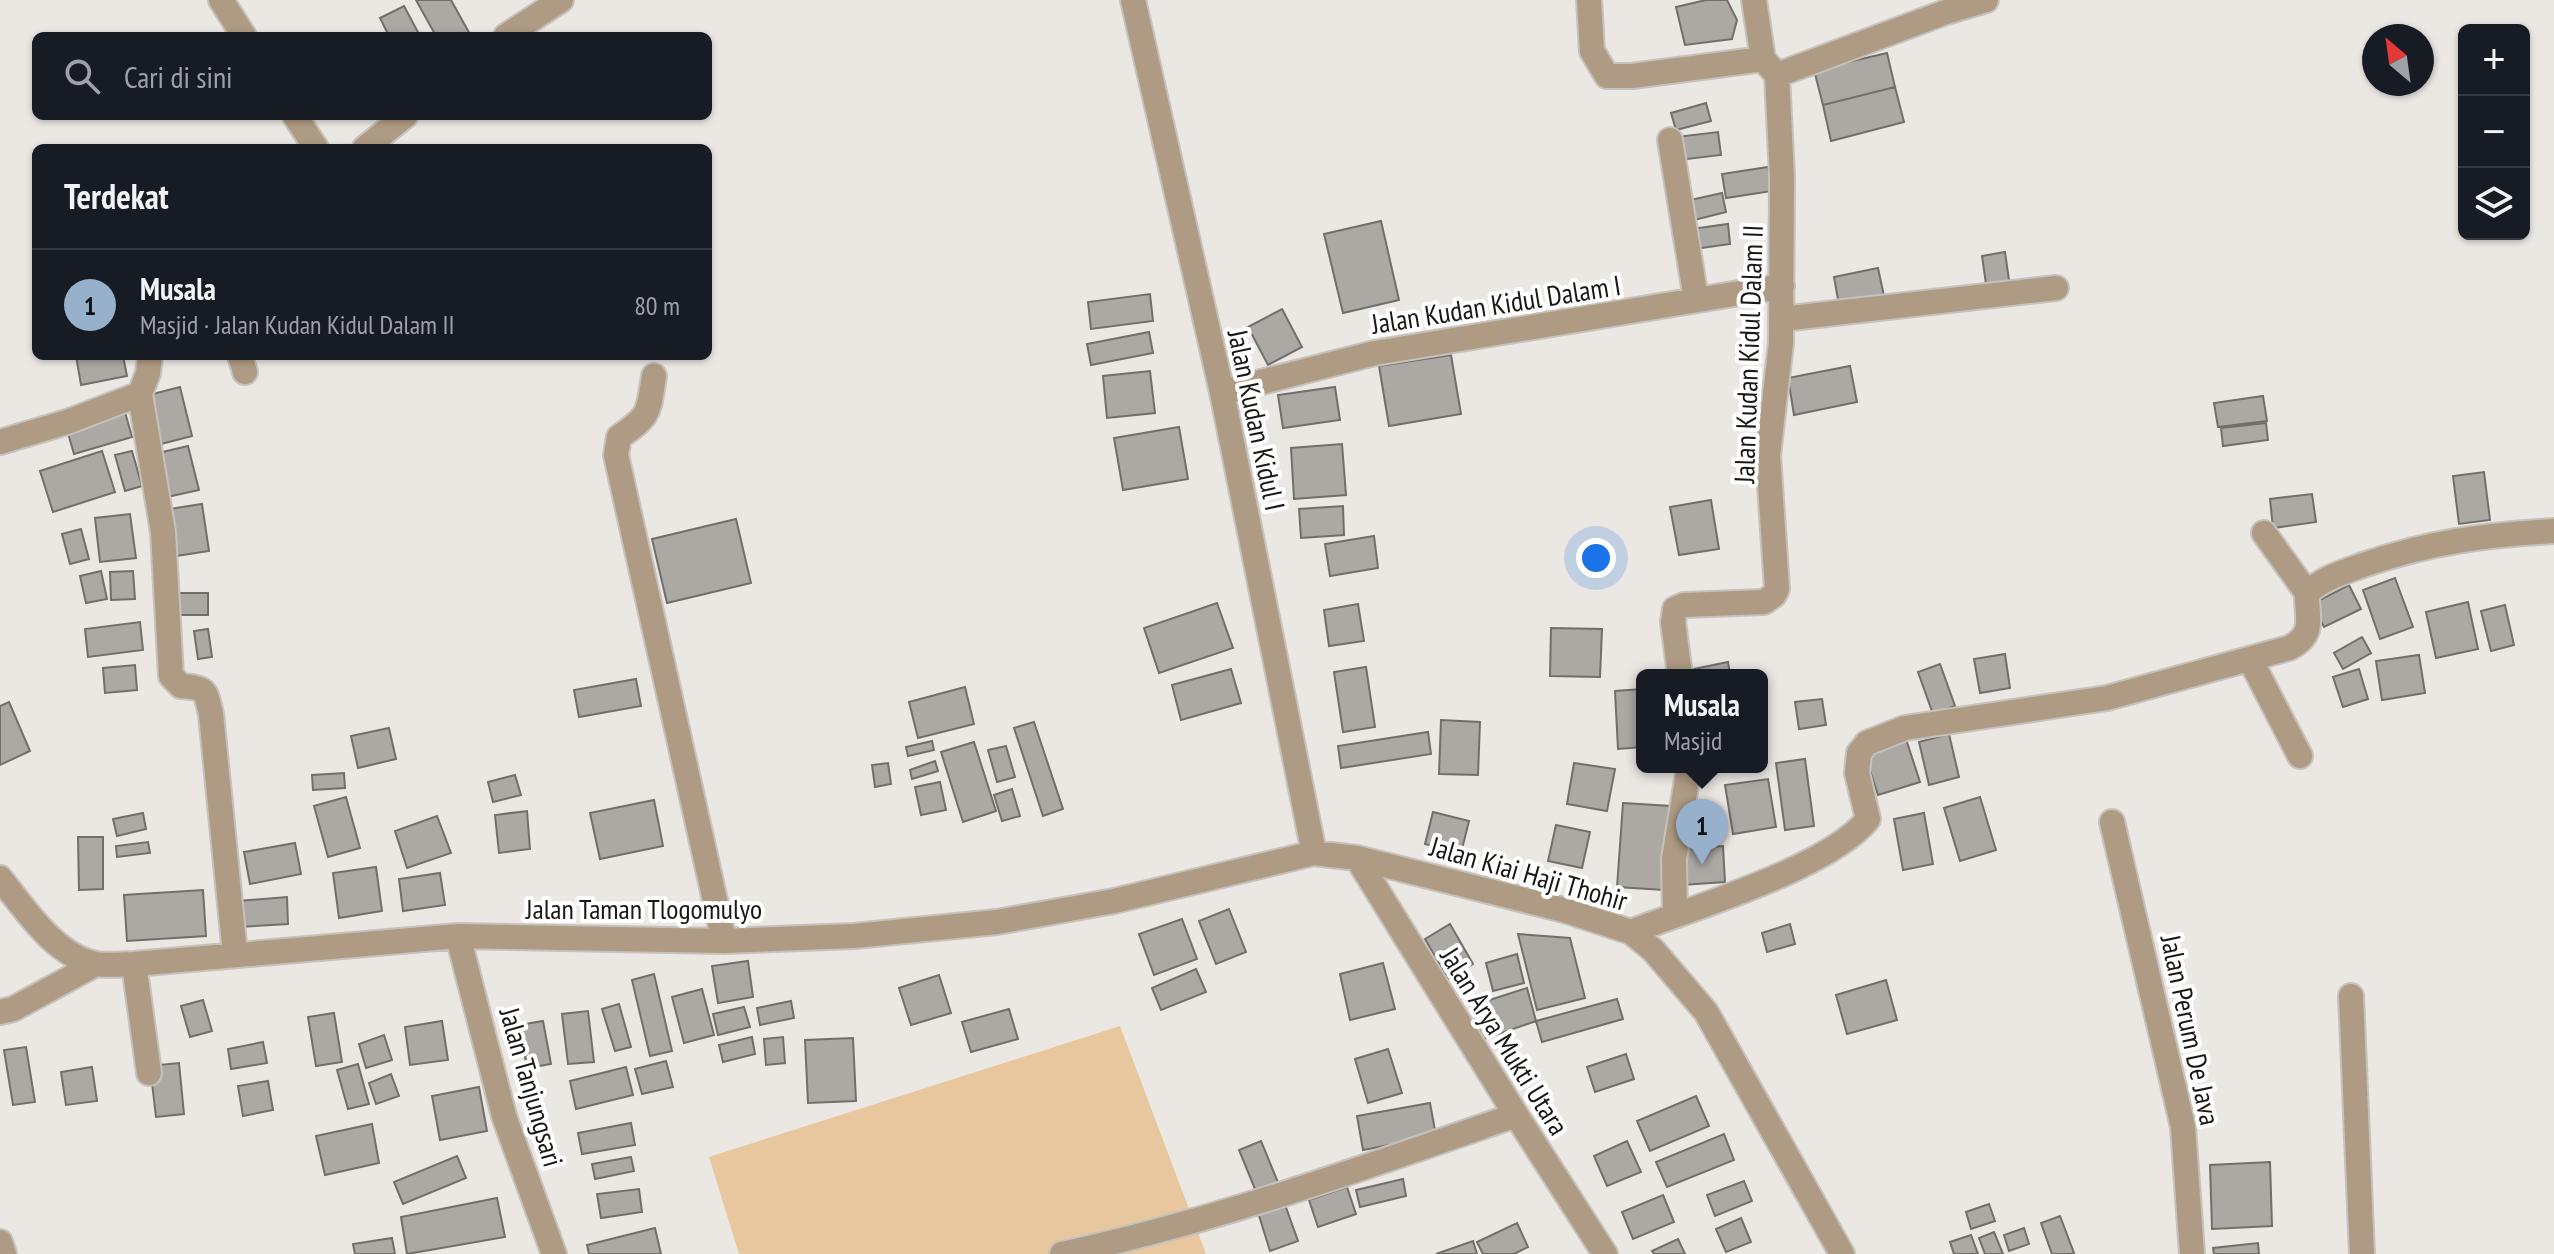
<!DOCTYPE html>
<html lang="id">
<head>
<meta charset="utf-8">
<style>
  :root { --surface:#171b24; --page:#242831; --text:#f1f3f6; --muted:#9ea1a6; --line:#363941; --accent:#97b0cb }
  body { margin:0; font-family:"PT Sans Narrow",sans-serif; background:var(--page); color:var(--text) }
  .controls { position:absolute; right:24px; top:24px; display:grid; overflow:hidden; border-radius:12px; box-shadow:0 2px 6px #0004 }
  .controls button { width:72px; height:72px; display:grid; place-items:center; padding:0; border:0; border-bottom:2px solid var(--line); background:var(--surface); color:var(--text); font:40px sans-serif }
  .compass { position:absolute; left:2362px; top:24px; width:72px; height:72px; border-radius:50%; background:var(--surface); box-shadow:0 2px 6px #0004; rotate:331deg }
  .you { position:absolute; left:1596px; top:558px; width:28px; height:28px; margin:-20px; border:6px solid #fff; border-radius:50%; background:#1a73e8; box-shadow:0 0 0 12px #1a73e833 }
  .badge { display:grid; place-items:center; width:52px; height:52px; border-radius:50%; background:var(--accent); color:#111; font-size:26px; font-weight:700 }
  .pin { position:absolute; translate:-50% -66px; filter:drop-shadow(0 2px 4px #0008) }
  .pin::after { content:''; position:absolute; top:42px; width:28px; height:24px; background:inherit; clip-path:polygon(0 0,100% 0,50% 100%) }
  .popup { position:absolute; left:1636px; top:669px; width:132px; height:104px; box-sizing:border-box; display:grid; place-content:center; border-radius:12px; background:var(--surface); filter:drop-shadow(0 2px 6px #0005); font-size:26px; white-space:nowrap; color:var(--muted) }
  .popup b { font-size:30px; color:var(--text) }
  .popup::after { content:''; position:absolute; left:50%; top:100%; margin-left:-16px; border:16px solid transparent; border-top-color:var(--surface) }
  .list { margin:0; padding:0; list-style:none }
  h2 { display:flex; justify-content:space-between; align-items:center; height:104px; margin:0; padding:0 32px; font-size:34px }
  h2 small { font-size:26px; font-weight:400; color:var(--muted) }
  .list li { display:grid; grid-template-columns:52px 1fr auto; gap:24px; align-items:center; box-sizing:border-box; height:112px; padding:0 32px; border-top:2px solid var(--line) }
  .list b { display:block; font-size:30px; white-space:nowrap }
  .list p { margin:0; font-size:26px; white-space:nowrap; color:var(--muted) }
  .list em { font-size:26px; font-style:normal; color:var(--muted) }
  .icon { flex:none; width:44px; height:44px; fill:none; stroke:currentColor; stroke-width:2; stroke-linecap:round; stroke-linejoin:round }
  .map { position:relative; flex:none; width:2554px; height:1254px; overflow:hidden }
  .search { position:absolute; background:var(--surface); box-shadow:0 2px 6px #0004; left:32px; top:32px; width:680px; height:88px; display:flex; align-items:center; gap:20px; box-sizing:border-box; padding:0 28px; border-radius:12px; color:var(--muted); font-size:30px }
  .panel { position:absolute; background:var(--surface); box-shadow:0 2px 6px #0004; left:32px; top:144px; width:680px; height:216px; border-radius:12px }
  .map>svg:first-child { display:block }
  .green { fill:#e8c79f }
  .building { fill:#aca9a4; stroke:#726f6b; stroke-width:2 }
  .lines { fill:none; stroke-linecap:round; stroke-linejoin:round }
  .minor-casing { stroke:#c5c2bd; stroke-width:28 }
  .minor { stroke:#af9b83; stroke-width:24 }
  .labels { text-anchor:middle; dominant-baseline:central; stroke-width:8; stroke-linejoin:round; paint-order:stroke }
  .street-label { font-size:28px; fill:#181715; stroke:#fff }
</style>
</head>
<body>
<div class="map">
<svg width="2554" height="1254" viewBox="0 0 2554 1254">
  <rect width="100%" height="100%" fill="#ebe7e2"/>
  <!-- green -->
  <path class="green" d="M1120 1026 1206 1254H739L709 1157Z"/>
  <!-- building -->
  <path class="building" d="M416 0H451L471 36H436Z
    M1706 0H1727L1737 20 1732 39 1685 45 1676 7Z
    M404 6 420 36H389L380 18Z
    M1887 53 1895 87 1823 105 1814 70Z
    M1895 87 1904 122 1831 141 1823 105Z
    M1706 103 1711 121 1676 130 1671 113Z
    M1718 132 1721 155 1679 160 1676 137Z
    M1768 167 1772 191 1726 198 1722 174Z
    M1722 193 1726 212 1690 221 1686 201Z
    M1381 221 1399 300 1343 313 1324 234Z
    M1728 224 1730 244 1694 249 1691 229Z
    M2005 252 2010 287 1987 291 1982 256Z
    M1878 268 1884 296 1839 305 1834 277Z
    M1150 294 1153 321 1091 329 1088 302Z
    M1282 309 1302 347 1268 365 1248 327Z
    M1149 332 1153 353 1091 365 1087 344Z
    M1451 355 1461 414 1389 426 1379 366Z
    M76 356H123L127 376 81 385Z
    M1850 366 1857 402 1794 415 1788 378Z
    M1150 371 1155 413 1107 418 1103 376Z
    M180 387 192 436 161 444 149 395Z
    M1335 387 1340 420 1283 428 1278 395Z
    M2263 396 2267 421 2218 427 2214 403Z
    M125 412 132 437 74 454 67 430Z
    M2266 423 2268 440 2223 446 2221 428Z
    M1179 427 1188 479 1123 490 1114 438Z
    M1342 444 1346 495 1294 499 1291 448Z
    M188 446 199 490 167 497 158 453Z
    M102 451 115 492 53 512 40 471Z
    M132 451 142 486 125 491 115 455Z
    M2484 472 2490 520 2459 524 2453 476Z
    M2312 494 2316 522 2273 528 2270 499Z
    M1711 500 1719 549 1679 555 1670 507Z
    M202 504 209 551 176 556 169 509Z
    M1343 506 1344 535 1301 538 1299 509Z
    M130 514 136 558 100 562 95 518Z
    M736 519 751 583 667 603 652 539Z
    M81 529 89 559 70 564 62 534Z
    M1374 536 1378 568 1330 576 1325 544Z
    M101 571 107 599 86 603 80 576Z
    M133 571 135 599 111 600 110 572Z
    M2395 578 2413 627 2380 639 2363 590Z
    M2349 585 2361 609 2324 627 2312 604Z
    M171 593H208V615H170Z
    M2468 602 2478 649 2436 658 2426 612Z
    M1217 603 1233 648 1159 673 1144 628Z
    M1358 604 1364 641 1329 646 1324 610Z
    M2505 605 2514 645 2491 651 2481 611Z
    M140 622 143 650 88 657 85 629Z
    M1551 628 1602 629 1600 677 1550 676Z
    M208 629 212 657 198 659 194 631Z
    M2362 637 2371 653 2343 669 2334 653Z
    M2005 654 2010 688 1980 693 1974 659Z
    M2419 655 2425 693 2382 700 2376 661Z
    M1728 662 1730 675H1690L1689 670Z
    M1940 664 1955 706 1933 714 1918 672Z
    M135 665 137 690 105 693 103 668Z
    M1366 667 1375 727 1343 732 1334 672Z
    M1231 669 1241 703 1181 720 1172 685Z
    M2359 669 2368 699 2343 707 2333 677Z
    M636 679 641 706 579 717 574 690Z
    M965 687 974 724 918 738 909 702Z
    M1642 689V747L1618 749 1615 691Z
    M1822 699 1826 725 1799 729 1795 702Z
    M9 702 30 751 0 765V706Z
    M1441 720 1480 722 1478 775 1439 774Z
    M1034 722 1063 809 1043 816 1014 728Z
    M389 728 396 759 358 768 351 736Z
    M1428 732 1431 754 1341 768 1338 746Z
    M1949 734 1959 777 1929 785 1919 742Z
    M1906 739 1920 782 1878 795 1864 752Z
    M932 741 934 750 908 756 906 747Z
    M974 742 996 811 963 822 941 752Z
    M1006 746 1015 777 997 782 988 750Z
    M1805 759 1814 826 1785 830 1776 763Z
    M935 761 938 771 912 779 910 770Z
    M888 763 891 784 875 787 872 765Z
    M1574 763 1615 769 1607 811 1567 804Z
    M344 773 345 788 313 790 312 775Z
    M515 775 521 795 493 802 488 782Z
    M1768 779 1776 827 1733 834 1725 785Z
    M940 782 946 810 921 815 915 787Z
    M1012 789 1020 816 1002 821 994 795Z
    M346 797 360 848 328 857 314 806Z
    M1980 797 1996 850 1960 861 1944 808Z
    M654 800 663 846 600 859 590 813Z
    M1623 803 1671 806 1664 890 1617 887Z
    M527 811 530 849 499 853 495 815Z
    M1433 812 1469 821 1461 853 1425 844Z
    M143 813 146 829 117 836 113 819Z
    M1924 813 1933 864 1903 870 1894 819Z
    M437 816 451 853 407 868 395 831Z
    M1556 825 1590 832 1582 868 1548 861Z
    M78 837H103V889L79 890Z
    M148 842 150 853 117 857 116 846Z
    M295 843 301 874 250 884 244 852Z
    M1723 846 1725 882 1682 885 1680 849Z
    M376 867 382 911 339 918 333 873Z
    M440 873 445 905 403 911 399 879Z
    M203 890 206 936 127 941 124 895Z
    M287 897 288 924 239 927 238 901Z
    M1229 909 1246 952 1216 964 1199 921Z
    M1182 919 1197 959 1154 975 1139 934Z
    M1450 924 1473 964 1448 979 1425 939Z
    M1790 924 1795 944 1767 952 1762 933Z
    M1518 934 1570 938 1585 998 1537 1010Z
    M1517 954 1524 983 1493 991 1486 963Z
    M748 961 753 997 718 1003 712 966Z
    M1383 963 1395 1009 1350 1020 1340 974Z
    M1196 969 1206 992 1161 1010 1152 988Z
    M654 974 672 1051 650 1056 632 980Z
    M939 975 951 1013 911 1025 899 988Z
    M1886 980 1897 1020 1847 1034 1836 995Z
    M1527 988 1536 1021 1481 1040 1471 1006Z
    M702 989 714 1035 684 1043 672 997Z
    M1617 999 1623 1019 1542 1042 1536 1021Z
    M203 1000 212 1031 190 1037 181 1006Z
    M791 1001 794 1018 760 1025 757 1008Z
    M619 1004 631 1047 615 1051 602 1009Z
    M744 1007 750 1027 718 1035 713 1014Z
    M1009 1009 1018 1039 971 1052 962 1022Z
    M588 1011 594 1062 568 1064 562 1014Z
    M334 1013 342 1062 316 1066 308 1017Z
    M442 1021 448 1060 410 1065 405 1027Z
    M543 1021 551 1064 527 1068 519 1025Z
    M384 1035 392 1060 366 1068 359 1044Z
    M752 1037 755 1054 723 1062 719 1045Z
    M783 1037 785 1063 766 1065 764 1039Z
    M853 1038 856 1101 808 1103 805 1040Z
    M263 1042 267 1063 231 1069 228 1049Z
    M26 1047 35 1102 13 1105 4 1050Z
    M1388 1049 1402 1093 1368 1103 1355 1059Z
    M1626 1054 1634 1079 1595 1092 1587 1067Z
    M666 1061 673 1087 642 1094 635 1069Z
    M179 1063 184 1114 156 1117 150 1066Z
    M358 1064 369 1104 348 1109 337 1070Z
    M92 1067 97 1101 66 1105 61 1072Z
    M626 1067 633 1095 576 1109 570 1081Z
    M391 1074 399 1096 376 1104 369 1083Z
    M268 1081 273 1110 243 1116 238 1086Z
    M479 1087 487 1131 440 1140 432 1096Z
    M1696 1096 1709 1126 1650 1151 1637 1121Z
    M1430 1103 1436 1136 1363 1150 1357 1116Z
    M631 1123 635 1145 582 1154 578 1133Z
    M372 1124 379 1163 325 1175 316 1136Z
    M1724 1134 1734 1160 1667 1187 1656 1162Z
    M1261 1141 1279 1185 1257 1194 1239 1150Z
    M1627 1141 1641 1172 1607 1186 1594 1156Z
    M457 1156 466 1178 403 1204 394 1182Z
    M631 1157 634 1171 595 1179 592 1164Z
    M2270 1162 2272 1226 2212 1229 2210 1165Z
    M1403 1179 1406 1196 1360 1207 1356 1190Z
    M1744 1181 1752 1201 1715 1216 1707 1195Z
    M1347 1187 1356 1214 1318 1227 1309 1200Z
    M639 1189 642 1212 601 1218 597 1194Z
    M1663 1195 1674 1222 1633 1239 1622 1212Z
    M497 1198 505 1237 407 1254 401 1217Z
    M1283 1199 1298 1241 1270 1251 1257 1209Z
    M1989 1204 1995 1221 1971 1229 1966 1212Z
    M2060 1216 2074 1253 2071 1254H2052L2041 1223Z
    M1741 1218 1751 1242 1726 1252 1716 1229Z
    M1517 1223 1528 1247 1514 1254H1483L1477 1242Z
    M655 1228 661 1254H589L587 1245Z
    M2024 1228 2029 1244 2009 1251 2004 1235Z
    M1994 1232 2003 1254H1985L1979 1238Z
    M1971 1235 1978 1254H1954L1950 1242Z
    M392 1238 395 1254H355L353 1244Z
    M1678 1239 1685 1254H1654L1652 1251Z
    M1473 1241 1477 1254H1436Z
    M2258 1243 2259 1254H2214L2213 1248Z"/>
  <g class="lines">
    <!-- minor casing -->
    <g class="minor-casing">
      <path id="minor" d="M221 0 244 36
        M1133 0 1222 392 1314 853
        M1589 0 1592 51 1607 76H1632L1763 59
        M506 36 561 0
        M1777 75 1946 12 1986 0
        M295 116 316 148
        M1670 140 1696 299
        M365 148 405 116
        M1782 319 2056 288
        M240 356 245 372
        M654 376C648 413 651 415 619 437L616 455 724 941
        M1222 392 1375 353 1782 286
        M140 394 163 532 171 676 181 686C207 688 205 690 211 714L235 954
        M0 442 67 422 140 394 148 373 150 356
        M2264 533 2307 593
        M2250 659 2300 756
        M1680 675 1673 622 1675 609 1684 605 1764 602 1774 595 1777 589 1768 455 1781 343 1782 177 1777 75 1763 59 1754 0
        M2112 822 2183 1127 2192 1254
        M1357 858 1516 1115 1605 1254
        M0 878C25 909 55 956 96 964 108 966 122 964 134 964L458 936 724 941 854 936 997 922 1114 901 1314 853 1357 858 1564 910 1631 932 1653 950 1706 1012 1842 1254
        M1675 914 1674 859 1689 767
        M1631 932C1691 908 1830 868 1868 819L1857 773 1859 753 1867 743 1905 728 2107 698 2289 648C2317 634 2306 616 2307 593 2323 578 2344 572 2363 565 2430 542 2484 535 2554 531
        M458 936 504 1116 554 1254
        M134 964 149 1073
        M2351 996 2362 1254
        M0 1012 13 1009 96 964
        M0 1242 4 1254
        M1062 1254C1216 1221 1366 1167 1516 1115"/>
    </g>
    <!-- minor -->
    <use href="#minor" class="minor"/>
  </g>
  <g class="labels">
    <!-- street labels -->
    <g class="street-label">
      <text transform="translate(1496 304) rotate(-9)">Jalan Kudan Kidul Dalam I</text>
      <text transform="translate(1748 354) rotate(-88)">Jalan Kudan Kidul Dalam II</text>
      <text transform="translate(1257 420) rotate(78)">Jalan Kudan Kidul I</text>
      <text transform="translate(1529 873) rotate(16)">Jalan Kiai Haji Thohir</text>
      <text x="644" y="908">Jalan Taman Tlogomulyo</text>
      <text transform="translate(2191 1030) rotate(78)">Jalan Perum De Java</text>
      <text transform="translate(1505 1041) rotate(58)">Jalan Arya Mukti Utara</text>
      <text transform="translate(532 1087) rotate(74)">Jalan Tanjungsari</text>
    </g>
  </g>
</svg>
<div class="controls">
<button>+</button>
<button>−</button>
<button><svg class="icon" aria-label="layers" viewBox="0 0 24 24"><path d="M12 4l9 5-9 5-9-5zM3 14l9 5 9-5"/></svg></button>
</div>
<svg class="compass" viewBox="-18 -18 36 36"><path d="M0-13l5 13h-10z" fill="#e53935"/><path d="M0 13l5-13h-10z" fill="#9ea1a6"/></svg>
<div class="you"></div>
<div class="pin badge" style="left:1702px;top:865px">1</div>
<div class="popup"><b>Musala</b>Masjid</div>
<div class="search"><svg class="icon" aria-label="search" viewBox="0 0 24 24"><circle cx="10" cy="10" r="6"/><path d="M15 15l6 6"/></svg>Cari di sini</div>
<section class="panel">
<h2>Terdekat<small></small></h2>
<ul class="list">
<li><span class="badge">1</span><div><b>Musala</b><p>Masjid · Jalan Kudan Kidul Dalam II</p></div><em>80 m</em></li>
</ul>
</section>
</div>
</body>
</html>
